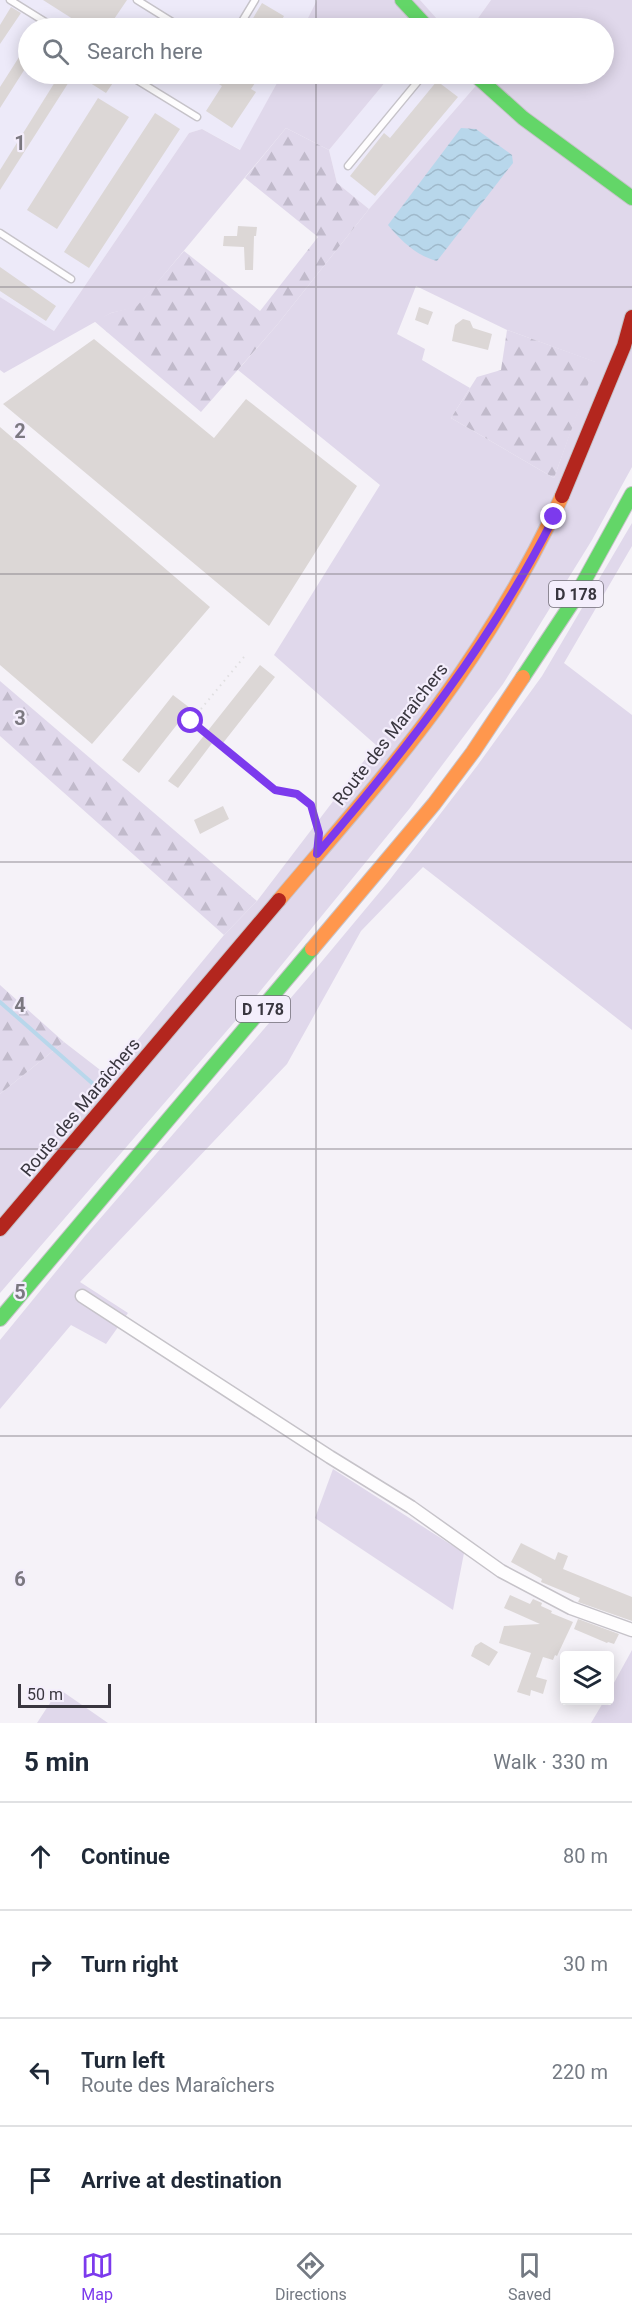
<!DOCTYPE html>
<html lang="en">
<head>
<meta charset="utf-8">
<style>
  :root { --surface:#fff; --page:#f6f6f7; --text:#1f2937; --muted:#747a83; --line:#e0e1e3; --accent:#7c3aed }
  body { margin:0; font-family:Roboto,sans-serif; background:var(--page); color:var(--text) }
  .controls { position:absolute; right:18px; bottom:18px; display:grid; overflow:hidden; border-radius:6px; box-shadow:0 3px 15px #0003 }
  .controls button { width:54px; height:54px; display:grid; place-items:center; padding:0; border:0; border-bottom:2px solid var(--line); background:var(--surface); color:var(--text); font:30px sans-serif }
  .scale { position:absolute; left:18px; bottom:15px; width:93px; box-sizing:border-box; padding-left:6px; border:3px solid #39363f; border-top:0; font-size:16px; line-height:21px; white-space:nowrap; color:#39363f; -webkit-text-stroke:4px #f4eefc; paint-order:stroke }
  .stop { position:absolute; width:18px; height:18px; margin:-14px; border:4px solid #7c3aed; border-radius:50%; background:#fff }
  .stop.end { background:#7c3aed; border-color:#fff; box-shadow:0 2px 6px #0008 }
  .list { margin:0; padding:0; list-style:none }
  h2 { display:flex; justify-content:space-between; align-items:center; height:78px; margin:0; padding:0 24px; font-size:26px }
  h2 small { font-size:20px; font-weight:400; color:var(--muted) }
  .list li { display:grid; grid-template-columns:39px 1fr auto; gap:18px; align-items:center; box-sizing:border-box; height:108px; padding:0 24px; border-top:2px solid var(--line) }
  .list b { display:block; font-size:22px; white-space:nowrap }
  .list p { margin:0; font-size:20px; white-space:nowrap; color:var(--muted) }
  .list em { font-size:20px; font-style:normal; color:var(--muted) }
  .icon { flex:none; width:33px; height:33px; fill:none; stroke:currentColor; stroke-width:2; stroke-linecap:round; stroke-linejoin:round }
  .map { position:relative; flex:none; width:632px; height:1723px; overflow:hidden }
  .search { position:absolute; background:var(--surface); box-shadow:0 3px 15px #0003; left:18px; right:18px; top:18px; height:66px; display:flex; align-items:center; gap:15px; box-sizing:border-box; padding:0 21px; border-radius:33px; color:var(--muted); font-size:22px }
  .sheet { height:510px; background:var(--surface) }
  nav { display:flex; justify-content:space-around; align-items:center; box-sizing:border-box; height:84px; border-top:2px solid var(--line); background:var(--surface); font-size:16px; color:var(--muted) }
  nav a { display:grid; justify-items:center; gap:3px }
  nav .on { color:var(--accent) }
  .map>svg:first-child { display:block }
  .industrial { fill:#edeaf9 }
  .grass { fill:#e0d8eb; fill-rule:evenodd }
  .forest { fill:url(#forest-firs) }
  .water { fill:url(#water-waves) }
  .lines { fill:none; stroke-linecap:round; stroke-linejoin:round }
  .stream { stroke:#b8d7eb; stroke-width:4 }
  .building { fill:#dcd7d6 }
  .lane-casing { stroke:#c6c3c9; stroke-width:9 }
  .street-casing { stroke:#c6c3c9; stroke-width:15 }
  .fast-casing { stroke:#c6c3c9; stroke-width:16 }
  .slow-casing { stroke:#c6c3c9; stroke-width:16 }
  .jam-casing { stroke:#c6c3c9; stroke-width:16 }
  .path { stroke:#e0dfe1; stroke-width:2; stroke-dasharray:1.5 4.5; stroke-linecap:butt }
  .lane { stroke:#fefdfe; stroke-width:6 }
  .street { stroke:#fefdfe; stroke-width:12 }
  .fast { stroke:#63d668; stroke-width:14 }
  .slow { stroke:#ff974d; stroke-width:14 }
  .jam { stroke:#b3261e; stroke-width:14 }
  .route { stroke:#7c3aed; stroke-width:8 }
  .grid { fill:none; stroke:#7b7880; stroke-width:1.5; stroke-opacity:0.55 }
  .labels { text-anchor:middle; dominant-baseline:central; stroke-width:4.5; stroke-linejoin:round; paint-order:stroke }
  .shield { fill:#f4eefc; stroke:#716d78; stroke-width:1.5 }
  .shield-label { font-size:16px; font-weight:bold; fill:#39363f }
  .street-label { font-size:18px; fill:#39363f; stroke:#f4eefc }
  .grid-label { font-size:20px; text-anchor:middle; font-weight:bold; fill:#7b7880; stroke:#f4eefc; stroke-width:4.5; stroke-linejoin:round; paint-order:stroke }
</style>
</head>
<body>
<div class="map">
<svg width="632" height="1723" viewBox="0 0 632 1723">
  <defs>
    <pattern id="forest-firs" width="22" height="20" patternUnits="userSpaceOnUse" patternTransform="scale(1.5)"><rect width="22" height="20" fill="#e0d8eb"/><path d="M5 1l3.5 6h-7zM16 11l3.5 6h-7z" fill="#c1bacb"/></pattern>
    <pattern id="water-waves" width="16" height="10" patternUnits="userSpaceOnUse" patternTransform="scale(1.5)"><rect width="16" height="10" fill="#b8d7eb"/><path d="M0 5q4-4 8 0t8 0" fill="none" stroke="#9fb9cb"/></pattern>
  </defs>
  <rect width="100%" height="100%" fill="#f5f2f8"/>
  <!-- industrial -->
  <path class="industrial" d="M0 0H317L303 28H28V74H282L241 150 202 129 189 133 54 331 0 297Z
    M420 0H491L471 28H429Z
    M392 74H486L369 209 337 183 329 150Z"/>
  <!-- grass -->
  <path class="grass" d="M317 0H420L437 19 429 28H303Z
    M491 0H632V467L592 540 503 684 410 808 244 1011 0 1293V1094L64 1042 108 1076 224 935 257 901 376 745 274 655 380 485 238 370 277 325 369 209 486 74H604V28H471ZM416 286 507 330 595 362 554 478 451 418 470 388 422 360 425 349 397 334Z
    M282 74H392L329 150 286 128 137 307 111 313 4 373 0 370V297L54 331 189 133 202 129 240 150Z
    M632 523V546L564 663 632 715V1030L423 867 361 931 287 1064 80 1282 128 1313 106 1344 71 1325 0 1409V1340L85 1236 308 978 388 882 477 766 542 676Z
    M333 1469 464 1553 453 1610 315 1518Z
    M632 1650V1723H591L604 1701 610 1700V1690Z
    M59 1689 108 1723H37Z"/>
  <!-- forest -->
  <path class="forest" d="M286 128 329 150 337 183 369 209 277 325 201 412 94 321 111 313 137 306 184 251 260 311 318 237 245 178Z
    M507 330 596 362 554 478 451 418 477 377 501 370Z
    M0 681 257 901 224 935 0 736Z
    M0 985 64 1042 0 1094Z"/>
  <!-- water -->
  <path class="water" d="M461 128 476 129 512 155 513 163 437 261C417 256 401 241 388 225Z"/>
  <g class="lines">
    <!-- stream -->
    <path class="stream" d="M0 1002 100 1090"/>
  </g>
  <!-- building -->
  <path class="building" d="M43 0H127L108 28H87Z
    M262 3 284 16 277 28H255L249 25Z
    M11 7 21 13 0 44V25Z
    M28 43V64L0 108V87Z
    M60 74H74L0 190V170Z
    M76 74H119L106 93Z
    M203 74H240L255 83 251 89 256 92 232 128 206 111 222 86Z
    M437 81 458 97 375 196 350 176 384 133 390 138Z
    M98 98 129 117 57 229 27 210Z
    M155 113 180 129 89 268 64 252Z
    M238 226 257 227 256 236H254L253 270H245L244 247 223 246 224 236H237Z
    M0 267 56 306 46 321 0 291Z
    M419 307 433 312 428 325 415 320Z
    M463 319 470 321 473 328 492 334 488 350 452 341 455 325Z
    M94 339 214 438 246 399 357 486 269 626 3 404Z
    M0 427 210 607 92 744 0 665Z
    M260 665 275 677 223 743 216 738 178 788 168 781Z
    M173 695 190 708 139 773 122 760Z
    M223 806 229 819 200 834 194 820Z
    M521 1543 555 1560 558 1552 568 1556 563 1569 632 1597V1621L578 1602 580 1598 541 1582 542 1579 511 1562Z
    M510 1595 530 1604 533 1599 542 1603 541 1606 552 1611 551 1613 573 1622 557 1656 555 1655 553 1660 543 1657 536 1677 547 1680 543 1694 531 1690 530 1696 517 1692 531 1653 499 1643 504 1626 540 1624 504 1608Z
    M578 1619 619 1634 614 1644 608 1642 607 1643 574 1629Z
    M481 1642 498 1652 489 1666 471 1656 475 1646Z"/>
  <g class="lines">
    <!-- lane casing -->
    <g class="lane-casing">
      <path id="lane" d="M10 0 55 28
        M137 0 182 28
        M238 28 255 0
        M127 74 197 117
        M348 166 424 74
        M0 233 71 279"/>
    </g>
    <!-- street casing -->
    <g class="street-casing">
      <path id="street" d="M82 1296 330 1457 411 1507 501 1571 571 1608 632 1630"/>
    </g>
    <!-- fast casing -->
    <g class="fast-casing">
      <path id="fast" d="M402 0 428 28
        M474 74 523 118 632 198
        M523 677 572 603 632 494
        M0 1319 312 949"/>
    </g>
    <!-- slow casing -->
    <g class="slow-casing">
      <path id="slow" d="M279 900C333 836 388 774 437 707 485 641 528 570 562 496
        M312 949 434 804 473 752 523 677"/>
    </g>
    <!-- jam casing -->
    <g class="jam-casing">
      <path id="jam" d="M562 496 624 346 632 317
        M0 1229 279 900"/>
    </g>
    <!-- path -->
    <path class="path" d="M244 657 191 721 275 790 297 794 311 805 318 830"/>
    <!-- lane -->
    <use href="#lane" class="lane"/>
    <!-- street -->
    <use href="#street" class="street"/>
    <!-- fast -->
    <use href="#fast" class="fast"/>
    <!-- slow -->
    <use href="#slow" class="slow"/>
    <!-- jam -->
    <use href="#jam" class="jam"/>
  </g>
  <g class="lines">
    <!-- route -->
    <path class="route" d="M191 721 275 790 297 794 311 805 319 833 317 854C407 749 492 641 554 517"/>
  </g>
  <!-- grid -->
  <path class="grid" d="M316 0V28M316 74V1723M0 287H632M0 574H632M0 862H632M0 1149H632M0 1436H632"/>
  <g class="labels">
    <!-- shield labels -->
    <g class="shield">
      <rect x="549" y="581" width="54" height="26" rx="4.5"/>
      <rect x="236" y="996" width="54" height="26" rx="4.5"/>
    </g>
    <g class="shield-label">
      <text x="576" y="594">D 178</text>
      <text x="263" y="1009">D 178</text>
    </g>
    <!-- street labels -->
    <g class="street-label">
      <text transform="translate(390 734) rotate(-52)">Route des Maraîchers</text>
      <text transform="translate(80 1107) rotate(-50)">Route des Maraîchers</text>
    </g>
  </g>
  <g class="grid-label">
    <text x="20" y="150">1</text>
    <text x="20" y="438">2</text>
    <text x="20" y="725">3</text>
    <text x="20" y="1012">4</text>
    <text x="20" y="1299">5</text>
    <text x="20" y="1586">6</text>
  </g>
</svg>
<div class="controls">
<button><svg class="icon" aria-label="layers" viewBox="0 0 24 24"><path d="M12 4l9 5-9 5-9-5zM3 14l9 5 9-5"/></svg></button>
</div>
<div class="scale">50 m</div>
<div class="stop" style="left:191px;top:721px"></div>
<div class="stop end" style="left:554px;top:517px"></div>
<div class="search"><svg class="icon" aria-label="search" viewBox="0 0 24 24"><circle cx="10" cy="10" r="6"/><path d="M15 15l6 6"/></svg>Search here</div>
</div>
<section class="sheet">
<h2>5 min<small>Walk · 330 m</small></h2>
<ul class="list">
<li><svg class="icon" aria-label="ahead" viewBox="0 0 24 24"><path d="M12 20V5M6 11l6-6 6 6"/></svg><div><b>Continue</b></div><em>80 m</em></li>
<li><svg class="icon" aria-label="right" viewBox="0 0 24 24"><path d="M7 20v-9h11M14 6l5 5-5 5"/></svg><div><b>Turn right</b></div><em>30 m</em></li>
<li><svg class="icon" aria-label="left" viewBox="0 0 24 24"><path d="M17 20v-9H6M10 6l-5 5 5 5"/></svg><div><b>Turn left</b><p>Route des Maraîchers</p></div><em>220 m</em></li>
<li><svg class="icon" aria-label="arrive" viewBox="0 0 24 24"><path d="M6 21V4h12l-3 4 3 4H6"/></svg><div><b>Arrive at destination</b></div></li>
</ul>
</section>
<nav>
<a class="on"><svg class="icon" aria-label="map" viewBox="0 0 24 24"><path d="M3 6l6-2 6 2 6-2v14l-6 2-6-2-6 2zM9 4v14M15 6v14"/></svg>Map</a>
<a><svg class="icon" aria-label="directions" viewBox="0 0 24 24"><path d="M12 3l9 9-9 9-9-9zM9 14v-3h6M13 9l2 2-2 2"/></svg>Directions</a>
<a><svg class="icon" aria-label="saved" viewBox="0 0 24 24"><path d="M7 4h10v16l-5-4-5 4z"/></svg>Saved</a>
</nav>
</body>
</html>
